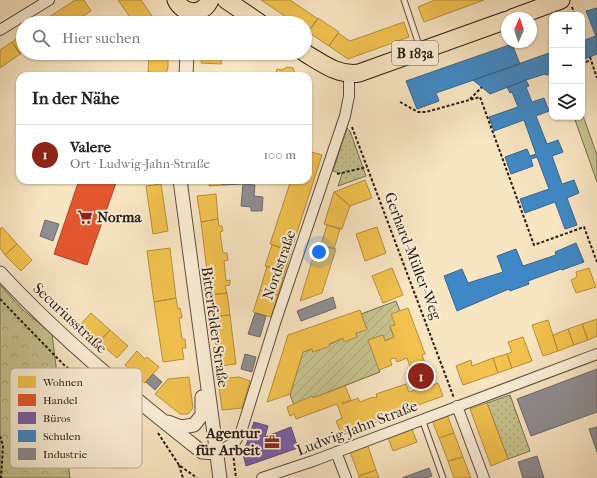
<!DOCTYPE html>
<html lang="de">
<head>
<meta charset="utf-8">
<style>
  :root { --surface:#fff; --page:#f2f2f2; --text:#222; --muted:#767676; --line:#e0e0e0; --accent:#8f2418 }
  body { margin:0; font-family:"IM FELL French Canon",serif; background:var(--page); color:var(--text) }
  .controls { position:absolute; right:12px; top:12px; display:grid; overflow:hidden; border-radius:8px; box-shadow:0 1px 3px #0004 }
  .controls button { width:36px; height:36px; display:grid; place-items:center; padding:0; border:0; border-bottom:1px solid var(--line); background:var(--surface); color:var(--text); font:20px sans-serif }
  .compass { position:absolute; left:501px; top:12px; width:36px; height:36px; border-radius:50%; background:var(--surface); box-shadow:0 1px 3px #0004; rotate:3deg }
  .you { position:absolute; left:319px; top:252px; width:14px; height:14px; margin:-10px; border:3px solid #fff; border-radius:50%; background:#1a73e8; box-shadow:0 0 0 6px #1a73e833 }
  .badge { display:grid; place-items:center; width:26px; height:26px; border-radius:50%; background:var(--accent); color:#fff; font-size:13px; font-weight:700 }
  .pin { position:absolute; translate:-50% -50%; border:2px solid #fff; box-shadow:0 1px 4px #0006 }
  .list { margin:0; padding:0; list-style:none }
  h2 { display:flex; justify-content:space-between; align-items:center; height:52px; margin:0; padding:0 16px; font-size:17px }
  h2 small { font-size:13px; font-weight:400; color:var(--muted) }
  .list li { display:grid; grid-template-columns:26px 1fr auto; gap:12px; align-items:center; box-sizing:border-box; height:60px; padding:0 16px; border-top:1px solid var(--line) }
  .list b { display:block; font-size:15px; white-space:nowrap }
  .list p { margin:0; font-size:13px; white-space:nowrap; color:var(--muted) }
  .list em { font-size:13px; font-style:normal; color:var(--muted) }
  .icon { flex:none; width:22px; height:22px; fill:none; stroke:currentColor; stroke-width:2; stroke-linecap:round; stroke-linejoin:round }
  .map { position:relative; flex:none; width:597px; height:478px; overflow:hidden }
  .search { position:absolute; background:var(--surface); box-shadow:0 1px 3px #0004; left:16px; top:16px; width:296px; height:44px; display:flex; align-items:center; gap:10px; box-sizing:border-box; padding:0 14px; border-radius:22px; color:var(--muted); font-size:15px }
  .panel { position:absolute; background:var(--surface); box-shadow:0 1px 3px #0004; left:16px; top:72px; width:296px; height:112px; border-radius:12px }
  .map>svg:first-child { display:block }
  .grass { fill:url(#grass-dots); stroke:#786e50 }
  .forest { fill:url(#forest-crowns); stroke:#786e50 }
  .garden { fill:url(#garden-furrows); stroke:#786e50 }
  .pitch { fill:#c5c28e; stroke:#786e50 }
  .homes { fill:#f2c14e; stroke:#b78f3c }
  .shops { fill:#e4572e; stroke:#ad4526 }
  .offices { fill:#7b5ea7; stroke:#634a7a }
  .schools { fill:#3f88c5; stroke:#39678f }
  .industry { fill:#8d8d92; stroke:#706a6c }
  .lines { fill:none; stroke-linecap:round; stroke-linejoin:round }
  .service-casing { stroke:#5f4d3e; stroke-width:7 }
  .minor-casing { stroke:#5f4d3e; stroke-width:12 }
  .tertiary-casing { stroke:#5f4d3e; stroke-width:15 }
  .primary-casing { stroke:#2c1a12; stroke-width:19 }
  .path { stroke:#2c1a12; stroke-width:2; stroke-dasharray:3 2; stroke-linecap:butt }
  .service { stroke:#faeed7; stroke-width:5 }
  .minor { stroke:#faeed7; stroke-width:10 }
  .tertiary { stroke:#faeed7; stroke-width:13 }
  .primary { stroke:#f8e5c2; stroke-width:17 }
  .labels { text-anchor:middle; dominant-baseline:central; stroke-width:4; stroke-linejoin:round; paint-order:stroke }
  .shield { fill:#faeed7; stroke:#6a5a4d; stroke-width:1 }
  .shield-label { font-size:14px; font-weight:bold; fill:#2c1a12 }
  .poi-label { font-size:15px; font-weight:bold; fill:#2c1a12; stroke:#faeed7; text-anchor:start }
  .street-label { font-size:15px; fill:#2c1a12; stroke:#faeed7 }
  .key { fill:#faeed7; stroke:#bcae9c; stroke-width:1 }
  .key-label { font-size:11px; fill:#2c1a12 }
</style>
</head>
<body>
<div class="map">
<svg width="597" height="478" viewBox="0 0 597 478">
  <defs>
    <pattern id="grass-dots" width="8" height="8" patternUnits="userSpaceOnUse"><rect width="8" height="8" fill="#c5c28e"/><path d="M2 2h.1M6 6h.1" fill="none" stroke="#a9a679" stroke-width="1.8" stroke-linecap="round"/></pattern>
    <pattern id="forest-crowns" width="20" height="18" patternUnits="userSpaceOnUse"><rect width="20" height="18" fill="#c5c28e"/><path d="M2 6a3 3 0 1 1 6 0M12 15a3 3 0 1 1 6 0" fill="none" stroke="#a9a679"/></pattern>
    <pattern id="garden-furrows" width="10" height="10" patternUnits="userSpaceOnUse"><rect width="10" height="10" fill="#c5c28e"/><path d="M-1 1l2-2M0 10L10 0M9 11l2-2" fill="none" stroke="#a9a679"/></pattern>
  </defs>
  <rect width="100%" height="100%" fill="#f8e5c2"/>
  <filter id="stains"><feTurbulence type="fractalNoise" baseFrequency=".005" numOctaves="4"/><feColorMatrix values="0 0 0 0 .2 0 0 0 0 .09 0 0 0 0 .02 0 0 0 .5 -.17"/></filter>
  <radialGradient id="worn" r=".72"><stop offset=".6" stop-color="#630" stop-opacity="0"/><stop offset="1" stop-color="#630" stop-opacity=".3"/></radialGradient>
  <!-- grass -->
  <path class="grass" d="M347 128 350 131 366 176 338 186 342 174 333 171Z
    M510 395 530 451 508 459 487 403Z"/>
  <!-- forest -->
  <path class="forest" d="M0 285 22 309 52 334 70 478H0Z"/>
  <!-- garden -->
  <path class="garden" d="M396 301 400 311 395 325 390 327 394 337 385 341 383 335 368 340 380 372 313 398 312 396 294 405 290 395 303 352 312 349 313 352 343 338 344 341 357 337 356 333 367 329 361 314Z"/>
  <!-- pitch -->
  <path class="pitch" d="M582 113 597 155V182L574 117H582Z"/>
  <!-- homes -->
  <path class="homes" d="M75 0H84L91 11 71 23H40Z
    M118 0H141L157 23H134Z
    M261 0H290L318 19 308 32 305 30V23H295Z
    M435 0H484L424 22 418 7Z
    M318 18 339 32 329 46 308 32Z
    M404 22 409 37 348 59 329 46 338 33 350 41Z
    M23 35V53L20 54 12 42Z
    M12 42 20 54 0 68V50Z
    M149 53H168V67L166 74 148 72Z
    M202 53H222L221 64 201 63Z
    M287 67 293 68 295 73 301 74V76H275L277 69 282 70Z
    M308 151 322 155 291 251 270 244 291 180H308Z
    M210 180H223L222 185 209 186Z
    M365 180 372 198 350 206 334 192Z
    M161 184 168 231 153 234 146 186Z
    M334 192 350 206 342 229 324 224Z
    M216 194 218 219 201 222 197 196Z
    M218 219 219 226H222L223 231 220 232 223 253H227L228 260 224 261 226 281 230 280V285L225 286 227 293 210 295 201 222Z
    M327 225 340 229 334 249 321 245Z
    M2 227 17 244 5 255 0 248V229Z
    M377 227 386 253 365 261 356 234Z
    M17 244 32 260 21 271 5 255Z
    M317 244 336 249 322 293 300 301Z
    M272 245 291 251 285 272 265 266Z
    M170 248 176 298 154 302 147 251Z
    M267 266 285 272 278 295 260 290Z
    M392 268 403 295 383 303 372 276Z
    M589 268 596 287 576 293 571 280 577 277 576 272Z
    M260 290 278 295 271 317 253 312Z
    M227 293 230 315 212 317 210 295Z
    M176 298 178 309 180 308 182 318H179L182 339H185L186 348H182L184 359 163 362 154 302Z
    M408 308 425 354 422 355 433 385 438 383 443 396 341 433 336 421 342 418 337 404 296 419 294 414 290 416 287 407 312 396 313 398 345 386 351 400 342 403 343 404 358 398 360 402 373 397 374 398 377 397 376 394 406 384 409 392 418 389 407 358 397 362 395 358 390 359 392 365 379 370 368 340 383 335 385 341 394 337 390 326 395 325 391 314Z
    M360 310 367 330 356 333 357 337 344 342 343 338 329 344 330 346 313 352 312 349 303 352 290 394 267 402 288 335Z
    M91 313 110 330 99 342 80 325Z
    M230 315 236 364 219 366 212 317Z
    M597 319V336L588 340 582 324Z
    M548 320 558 351 543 356 532 325Z
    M582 324 588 340 574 345 568 329Z
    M568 329 574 345 558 351 553 335Z
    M110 330 128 346 117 358 99 342Z
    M523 337 532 361 512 368 507 354 512 352 508 342Z
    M137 351 145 359 147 357 159 367 145 383 125 365Z
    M507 354 512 368 498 373 493 358Z
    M493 358 498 373 463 385 456 366 471 360 472 366Z
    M189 377 193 408 188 414H180L155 394 168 379Z
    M239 377 250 381 242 408 222 410 218 379Z
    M487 403 508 459 491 466 470 409Z
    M447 414 454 433 439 438 432 420Z
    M412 429 417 442 393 451 388 438Z
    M454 433 463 457 448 461 439 438Z
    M368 446 376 470 359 476 350 452Z
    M463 457 471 478H454L448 461Z
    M376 470 379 478H359V476Z"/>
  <!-- shops -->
  <path class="shops" d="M79 180H117L87 265 54 254Z"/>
  <!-- offices -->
  <path class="offices" d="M254 422 268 426 265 437 291 427 298 448 246 466 243 454Z"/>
  <!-- schools -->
  <path class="schools" d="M597 8V39L586 11Z
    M596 36 597 54 582 60V62V41Z
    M512 44 520 64 436 93 439 101 417 109 406 81Z
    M552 52V74L546 75 545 74 526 80 490 94 473 80Z
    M526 80 529 86 526 87 532 102 544 98 549 111 536 116 547 144 558 140 563 152 552 156 562 184 574 180 579 193 567 198 577 225 565 229 555 202 525 213 520 199 549 189 537 157 531 159 533 166 511 174 505 157 527 149 530 156 536 154 524 120 494 131 489 117 518 107 512 92 510 93 507 87Z
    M576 243 584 262 562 270 561 269 528 281 529 284 510 291 509 289 457 311 444 276 462 269 468 283 503 272 497 256 516 249 523 266 556 255 555 252Z"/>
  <!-- industry -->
  <path class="industry" d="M223 180H244L243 184 222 185Z
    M243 184 255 185 254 196 263 197 262 211H251V207L241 206Z
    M45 220 59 224 53 241 40 236Z
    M333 297 336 308 301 321 297 311Z
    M255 313 266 316 260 337 248 334Z
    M245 354 256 357 252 372 241 369Z
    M597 369V412L531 436 517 399Z
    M153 374 162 382 155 390 146 382Z
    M597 427V452L589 429Z
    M537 456 544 478H523L518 462Z
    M429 468 432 476 426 478H402Z"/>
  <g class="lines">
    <!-- service casing -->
    <g class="service-casing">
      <path id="service" d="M404 0 420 48
        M422 419 443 478"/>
    </g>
    <!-- minor casing -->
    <g class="minor-casing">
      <path id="minor" d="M0 30 49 0
        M457 406 484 478
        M336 452 346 478
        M216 453 235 442 241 432 276 320 345 116 349 96V74
        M262 478 313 461 597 354"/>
    </g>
    <!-- tertiary casing -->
    <g class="tertiary-casing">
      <path id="tertiary" d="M186 11 187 23
        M186 76 187 53
        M180 180 220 478
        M0 273C61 339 131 396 202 452L216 453
        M168 422 181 427 194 425 202 415V397"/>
    </g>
    <!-- primary casing -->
    <g class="primary-casing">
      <path id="primary" d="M176 0C183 15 203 16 210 0
        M226 0 260 23
        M512 18 561 0
        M305 53C322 63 338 76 359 73L507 20"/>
    </g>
    <!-- path -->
    <path class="path" d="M572 7 575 15
      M582 34 584 41
      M590 57 597 78
      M586 62 591 60
      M470 99 482 87
      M400 102 418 112H426L480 97 534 245 584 227 597 262
      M352 127 454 398
      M337 174 367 167
      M0 299 64 365 96 390 129 409
      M158 433 179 465 197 478
      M0 436 3 446 1 478
      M233 453 236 478
      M179 465 183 478"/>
    <!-- service -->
    <use href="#service" class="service"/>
    <!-- minor -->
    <use href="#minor" class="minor"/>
    <!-- tertiary -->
    <use href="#tertiary" class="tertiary"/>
    <!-- primary -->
    <use href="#primary" class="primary"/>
  </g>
  <!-- icons -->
  <defs>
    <g id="supermarket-bare" transform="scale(1.2)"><path d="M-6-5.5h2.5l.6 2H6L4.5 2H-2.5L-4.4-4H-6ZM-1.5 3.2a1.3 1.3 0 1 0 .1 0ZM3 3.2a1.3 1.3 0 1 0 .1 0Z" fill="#8f2418" stroke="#faeed7" stroke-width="2.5" paint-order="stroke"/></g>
    <g id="office-bare" transform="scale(1.2)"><path d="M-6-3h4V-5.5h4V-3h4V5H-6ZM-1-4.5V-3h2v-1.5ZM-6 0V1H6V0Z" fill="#8f2418" stroke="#faeed7" stroke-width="2.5" paint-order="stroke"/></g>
  </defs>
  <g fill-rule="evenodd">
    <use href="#supermarket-bare" x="85" y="217"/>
    <use href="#office-bare" x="272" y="442"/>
  </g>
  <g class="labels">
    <!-- shield labels -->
    <rect class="shield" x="392" y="41" width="46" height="24" rx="3"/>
    <g class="shield-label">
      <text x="415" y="53">B 183a</text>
    </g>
    <!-- poi labels -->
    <g class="poi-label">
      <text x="97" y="217">Norma</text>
      <text x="260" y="433" text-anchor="end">Agentur<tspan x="260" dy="17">für Arbeit</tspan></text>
    </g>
    <!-- street labels -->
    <g class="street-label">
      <text transform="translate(413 256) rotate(69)">Gerhard-Müller-Weg</text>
      <text transform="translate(279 265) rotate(-71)">Nordstraße</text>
      <text transform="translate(70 318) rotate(43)">Securiusstraße</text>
      <text transform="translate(215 327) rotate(82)">Bitterfelder Straße</text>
      <text transform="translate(357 428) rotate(-21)">Ludwig-Jahn-Straße</text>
    </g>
  </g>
  <!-- legend -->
  <rect x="10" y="368" width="132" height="100" rx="6" class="key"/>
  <rect x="18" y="376" width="18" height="12" fill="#f2c14e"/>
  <rect x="18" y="394" width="18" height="12" fill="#e4572e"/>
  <rect x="18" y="412" width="18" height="12" fill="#7b5ea7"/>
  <rect x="18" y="430" width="18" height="12" fill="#3f88c5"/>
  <rect x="18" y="448" width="18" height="12" fill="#8d8d92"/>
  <g class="key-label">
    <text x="43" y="386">Wohnen</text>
    <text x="43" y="404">Handel</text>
    <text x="43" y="422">Büros</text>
    <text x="43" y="440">Schulen</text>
    <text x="43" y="458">Industrie</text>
  </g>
  <rect width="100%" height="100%" filter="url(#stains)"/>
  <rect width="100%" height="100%" fill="url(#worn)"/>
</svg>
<div class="controls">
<button>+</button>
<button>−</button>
<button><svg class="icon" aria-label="layers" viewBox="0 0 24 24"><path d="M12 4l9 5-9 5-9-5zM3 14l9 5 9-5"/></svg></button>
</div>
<svg class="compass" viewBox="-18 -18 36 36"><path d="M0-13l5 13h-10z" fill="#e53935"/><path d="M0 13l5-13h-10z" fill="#767676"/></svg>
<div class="you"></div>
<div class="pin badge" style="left:421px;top:376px">1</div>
<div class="search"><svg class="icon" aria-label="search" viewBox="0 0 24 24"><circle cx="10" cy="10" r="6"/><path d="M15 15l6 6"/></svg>Hier suchen</div>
<section class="panel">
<h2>In der Nähe<small></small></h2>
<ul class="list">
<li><span class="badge">1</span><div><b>Valere</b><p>Ort · Ludwig-Jahn-Straße</p></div><em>100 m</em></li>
</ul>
</section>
</div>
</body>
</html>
